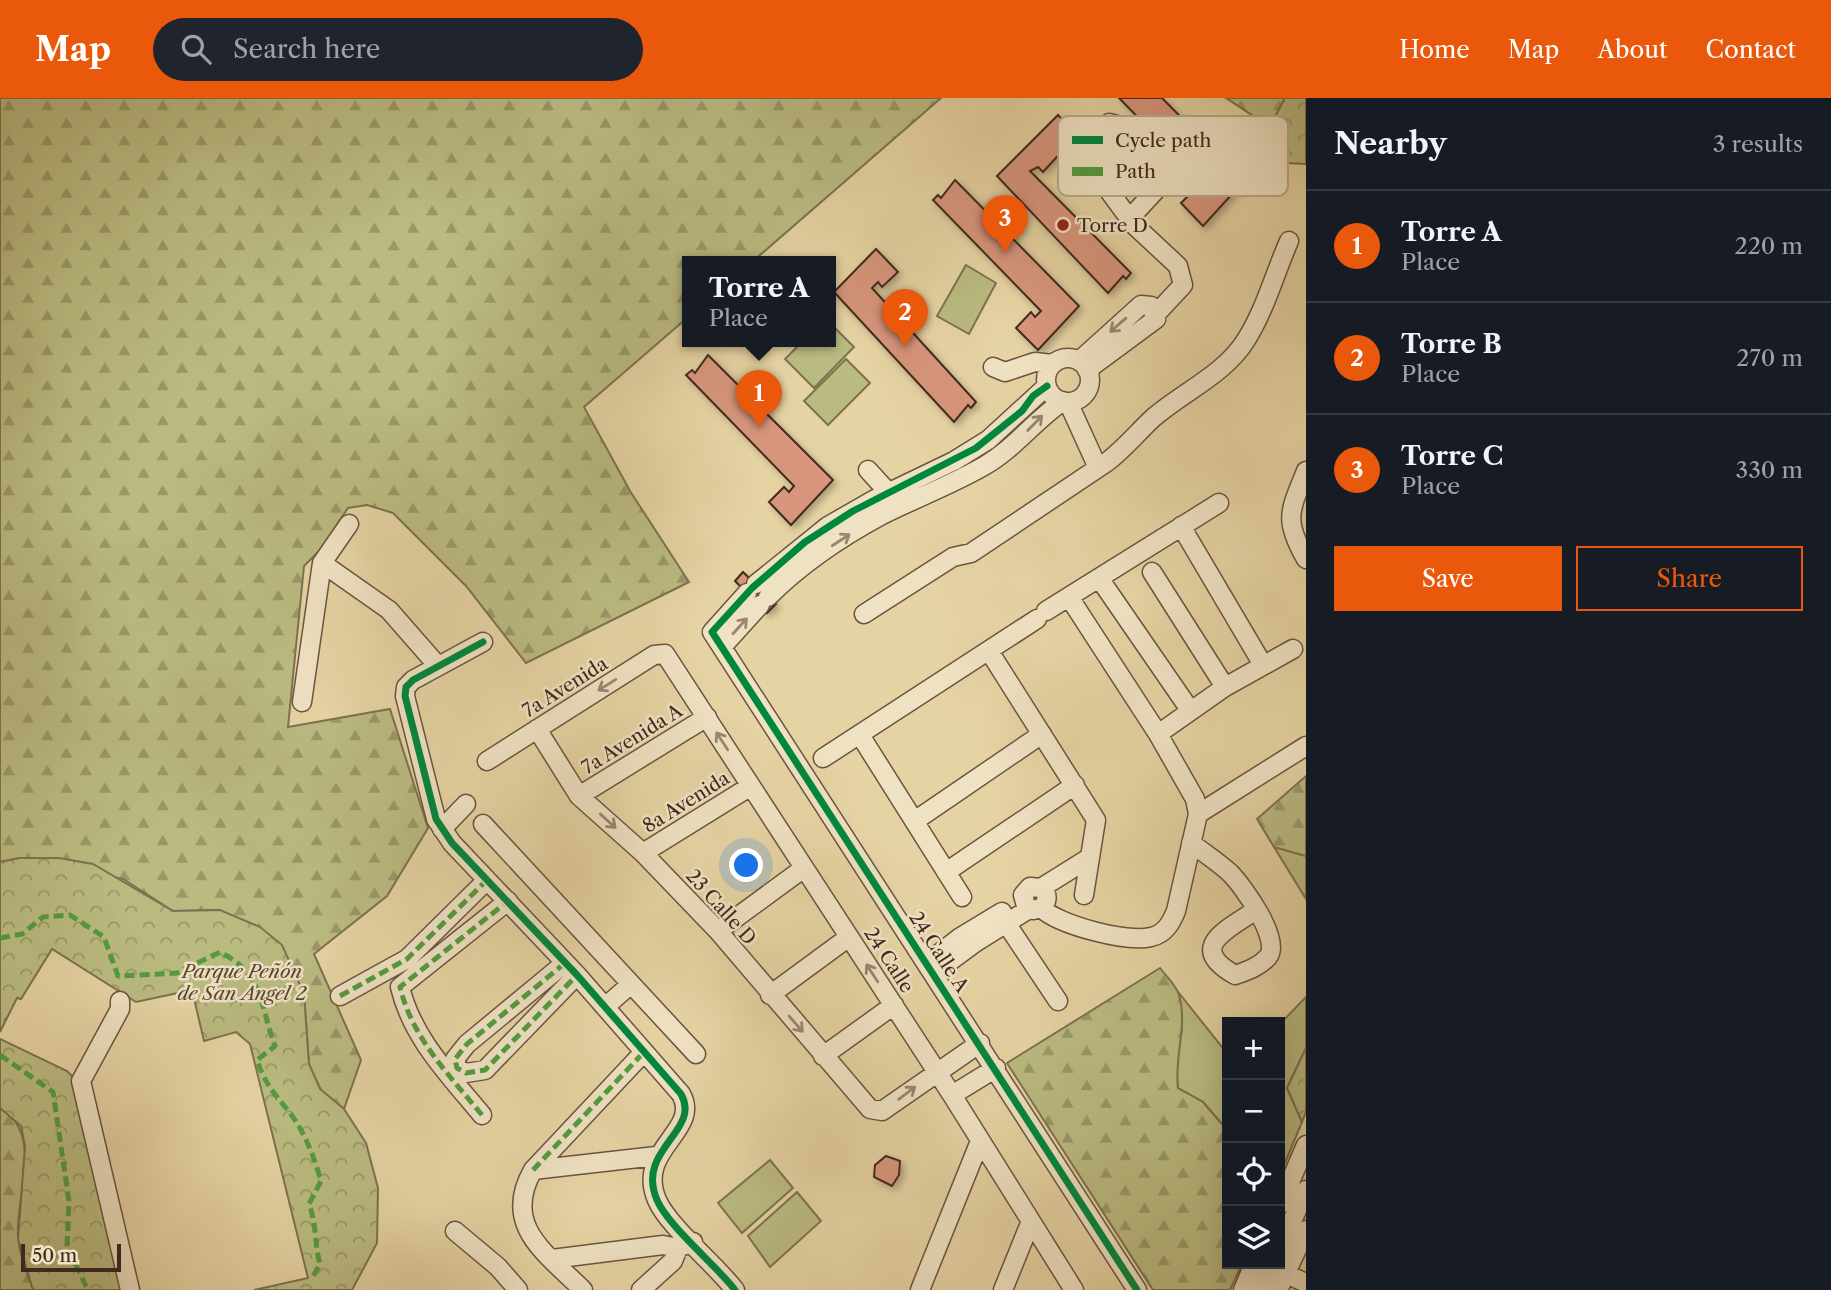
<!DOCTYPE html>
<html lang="en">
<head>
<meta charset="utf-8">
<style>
  :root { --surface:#171b24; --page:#20242c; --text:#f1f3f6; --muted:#9ea1a6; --line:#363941; --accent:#ea580c }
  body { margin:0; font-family:"Libre Caslon Text",serif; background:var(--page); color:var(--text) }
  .controls { position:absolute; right:21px; bottom:21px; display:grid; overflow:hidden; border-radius:0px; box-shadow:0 7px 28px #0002 }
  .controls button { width:63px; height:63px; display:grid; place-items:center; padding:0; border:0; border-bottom:2px solid var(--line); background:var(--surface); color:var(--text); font:35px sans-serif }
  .scale { position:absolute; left:21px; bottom:18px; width:100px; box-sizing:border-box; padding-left:7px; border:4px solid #40291f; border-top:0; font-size:19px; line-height:24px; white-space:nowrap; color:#40291f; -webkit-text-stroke:5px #efe2c3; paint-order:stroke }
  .you { position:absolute; left:747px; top:768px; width:24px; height:24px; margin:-18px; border:5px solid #fff; border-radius:50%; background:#1a73e8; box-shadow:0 0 0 10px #1a73e833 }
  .badge { display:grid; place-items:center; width:46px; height:46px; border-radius:50%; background:var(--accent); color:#fff; font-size:23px; font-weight:700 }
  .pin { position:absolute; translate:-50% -58px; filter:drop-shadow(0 2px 4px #0008) }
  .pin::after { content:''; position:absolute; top:37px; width:24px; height:21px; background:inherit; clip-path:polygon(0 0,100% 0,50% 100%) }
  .popup { position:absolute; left:682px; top:158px; width:154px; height:91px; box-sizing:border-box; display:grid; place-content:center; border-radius:0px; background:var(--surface); filter:drop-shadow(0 2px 5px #0005); font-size:23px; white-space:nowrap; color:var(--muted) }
  .popup b { font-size:26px; color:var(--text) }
  .popup::after { content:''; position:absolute; left:50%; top:100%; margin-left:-14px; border:14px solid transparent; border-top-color:var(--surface) }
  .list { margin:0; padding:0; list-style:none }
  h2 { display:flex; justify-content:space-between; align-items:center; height:91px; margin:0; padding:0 28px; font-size:30px }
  h2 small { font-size:23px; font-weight:400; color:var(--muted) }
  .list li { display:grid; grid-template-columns:46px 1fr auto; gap:21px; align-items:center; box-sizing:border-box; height:112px; padding:0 28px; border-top:2px solid var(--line) }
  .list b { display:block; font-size:26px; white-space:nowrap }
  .list p { margin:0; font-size:23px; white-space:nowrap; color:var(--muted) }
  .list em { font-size:23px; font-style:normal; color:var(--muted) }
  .actions { display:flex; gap:14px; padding:21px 28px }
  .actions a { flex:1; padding:16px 0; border:2px solid var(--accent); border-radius:0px; text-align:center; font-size:24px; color:var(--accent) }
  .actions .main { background:var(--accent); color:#fff }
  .icon { flex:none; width:38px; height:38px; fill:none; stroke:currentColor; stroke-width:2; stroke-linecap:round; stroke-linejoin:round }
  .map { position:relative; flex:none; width:1306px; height:1192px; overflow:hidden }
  header { display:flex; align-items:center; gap:42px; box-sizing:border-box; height:98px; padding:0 35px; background:var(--accent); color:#fff }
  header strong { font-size:33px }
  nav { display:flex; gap:38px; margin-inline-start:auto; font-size:24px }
  .search { width:490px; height:63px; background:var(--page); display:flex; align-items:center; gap:18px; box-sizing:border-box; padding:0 24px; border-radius:38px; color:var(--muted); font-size:26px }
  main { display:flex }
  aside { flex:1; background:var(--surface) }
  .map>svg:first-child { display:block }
  .green { fill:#babb81; stroke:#7d7250; stroke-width:2 }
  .forest { fill:url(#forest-firs); stroke:#7d7250; stroke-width:2 }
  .park { fill:url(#park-crowns); stroke:#7d7250; stroke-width:2 }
  .building { fill:#d7957b; stroke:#40291f; stroke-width:2; filter:url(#shadow) }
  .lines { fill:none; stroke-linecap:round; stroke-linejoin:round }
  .minor-casing { stroke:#6a5440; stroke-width:21 }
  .minor { stroke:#efe2c3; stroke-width:18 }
  .quiet { stroke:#539c3f; stroke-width:5; stroke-dasharray:10 5; stroke-linecap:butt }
  .cycleway-casing { stroke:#efe2c3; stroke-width:11 }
  .cycleway { stroke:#00873e; stroke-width:7 }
  .oneway { stroke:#988671 }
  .poi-dot { fill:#8f2418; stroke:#efe2c3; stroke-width:2.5 }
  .labels { text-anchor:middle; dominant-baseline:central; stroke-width:5; stroke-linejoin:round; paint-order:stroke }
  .poi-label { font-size:19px; fill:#40291f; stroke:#efe2c3; text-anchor:start }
  .street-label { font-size:19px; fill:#40291f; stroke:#efe2c3 }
  .park-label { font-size:19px; font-style:italic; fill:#584633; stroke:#efe2c3 }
  .key { fill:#efe2c3; stroke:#baaa92; stroke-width:2 }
  .key-label { font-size:19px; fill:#40291f }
</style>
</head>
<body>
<header>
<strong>Map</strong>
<div class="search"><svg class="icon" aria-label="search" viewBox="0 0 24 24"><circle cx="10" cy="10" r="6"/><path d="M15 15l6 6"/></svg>Search here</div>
<nav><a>Home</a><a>Map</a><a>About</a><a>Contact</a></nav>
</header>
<main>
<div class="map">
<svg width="1306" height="1192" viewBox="0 0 1306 1192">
  <defs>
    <pattern id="forest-firs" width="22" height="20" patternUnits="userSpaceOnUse" patternTransform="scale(1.75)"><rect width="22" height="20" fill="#babb81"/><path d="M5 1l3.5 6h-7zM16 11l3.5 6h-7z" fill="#999869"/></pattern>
    <pattern id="park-crowns" width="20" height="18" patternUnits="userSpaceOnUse" patternTransform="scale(1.75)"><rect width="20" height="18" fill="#babb81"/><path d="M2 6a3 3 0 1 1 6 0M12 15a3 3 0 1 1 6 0" fill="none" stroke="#999869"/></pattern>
    <filter id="shadow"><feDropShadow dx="3.5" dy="3.5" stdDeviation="3.5" flood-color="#0004"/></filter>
  </defs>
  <rect width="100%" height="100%" fill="#e6d3a3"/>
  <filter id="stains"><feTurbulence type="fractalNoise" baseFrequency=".00286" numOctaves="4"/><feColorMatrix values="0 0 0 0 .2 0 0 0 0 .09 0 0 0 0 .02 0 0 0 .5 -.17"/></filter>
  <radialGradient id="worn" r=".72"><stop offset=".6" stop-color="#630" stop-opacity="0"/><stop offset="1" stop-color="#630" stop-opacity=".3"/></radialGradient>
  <!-- green -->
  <path class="green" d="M966 167 996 185 969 236 937 218Z
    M831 226 854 249 814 290 785 261 802 244H831Z
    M846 261 870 285 828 327 804 303Z
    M1274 749 1306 758V801Z
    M1179 895 1222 949 1227 947V1032L1203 1004 1178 990 1176 971 1182 931Z
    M1306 899V950L1287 990 1302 1024 1280 1077V926Z
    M770 1062 793 1090 742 1135 718 1105Z
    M797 1094 821 1123 770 1169 748 1138Z"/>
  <!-- forest -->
  <path class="forest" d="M0 0H941L752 164H687V220L584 309 630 393 689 484 526 565 466 488 393 415 367 407 348 410 320 452 304 468 288 629 390 611 428 730 387 798 314 856 361 962 344 1011 320 991 309 966 304 896 220 812 173 813 123 781 20 760 0 764Z
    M1226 0H1285L1270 29Z
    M1306 678V758L1274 749 1257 721Z
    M1160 870C1166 878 1177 888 1179 897 1188 927 1174 959 1178 990L1203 1004 1227 1032V1166H1242L1230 1192H1153L1007 965Z
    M0 1010C45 1036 15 1098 18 1140 20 1156 27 1178 34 1192H0Z"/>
  <!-- park -->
  <path class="park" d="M1285 0H1306V66L1286 65 1269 56 1267 34Z
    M20 760H59L93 766 173 813 220 812 260 829 282 847 304 896 309 966 320 991 344 1011 366 1045 378 1090 377 1145 352 1192H254L308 1180 250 946 236 934 204 943 192 892 136 904 52 851 21 901 17 900 0 934V764Z
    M0 941 67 973 75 981 121 1192H34L32 1189 18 1141 25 1048 21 1028 0 1010Z
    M1306 950V1014L1302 1024 1287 990Z"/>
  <!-- building -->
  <path class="building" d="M1119 0H1162L1244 83 1203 128 1181 105 1196 90 1200 95 1206 89Z
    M1058 17 1077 37 1043 74 1038 69 1030 73 1131 175 1126 181 1123 178 1108 195 997 78Z
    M955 82 1079 208 1038 252 1016 230 1031 214 1035 219 1041 213 933 102 938 97 941 100Z
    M876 151 898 174 882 189 878 184 872 190 976 304 971 310 968 307 954 324 834 194Z
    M708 257 833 382 791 427 769 404 784 389 789 394 794 388 686 277 692 272 695 275Z
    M743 474 776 506 767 515 735 483Z
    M886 1058 900 1063 899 1077 892 1088 874 1079 875 1067Z"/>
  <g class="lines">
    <!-- minor casing -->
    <g class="minor-casing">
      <path id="minor" d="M1129 121 1168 79 1165 72 1117 27 1109 25 1098 35 1090 67 1134 127 1178 168 1183 187 1156 216
        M1046 282a22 22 0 1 1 44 0a22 22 0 1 1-44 0Z
        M1079 263 1141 207 1151 208 1156 221 1087 272
        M993 269 1005 274 1035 264 1052 266
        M1068 304 1098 370
        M868 372 888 394 893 404
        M1306 373C1290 413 1283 421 1306 461
        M1181 428 1263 567
        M322 465 389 512 438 568
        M1152 474 1225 589
        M1099 480 1190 612
        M756 486 828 428 875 401 954 363 988 342 1047 288
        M747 495 712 534 1137 1192
        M768 499C801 466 841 439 882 417 916 400 951 387 984 368 1014 351 1034 323 1063 303
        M1069 499 1158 636 1195 701 1198 716
        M1046 513 1219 405
        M864 516 953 459 971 455 1107 364C1124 351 1137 335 1153 320 1183 294 1225 276 1246 242 1265 212 1275 175 1289 143
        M483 544 413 582 406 589 405 598 436 721 452 745 577 877 681 996C702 1033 635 1051 657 1102 668 1128 716 1167 735 1192
        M722 549 760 507
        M989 553 1096 722 1084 797
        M302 604 322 465 349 426
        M537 631 579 698 643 755 718 833 870 1011 882 1013 980 945
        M1158 636 1225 589 1293 551
        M860 637 962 799
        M823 660 1037 521
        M487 663 654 557 665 556 952 997 1074 1192
        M579 698 707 619
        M916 722 1042 636
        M483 726 696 956
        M442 731 466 706
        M1191 745C1204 755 1218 764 1230 775 1243 788 1282 842 1268 859 1259 869 1247 873 1235 877 1186 849 1227 832 1256 812
        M643 755 751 688
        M946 774 1075 687
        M1041 790 1089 760
        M1041 810C1048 804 1049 796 1041 790L1030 789 1023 797 1026 808 1033 812 1041 810C1059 827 1127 845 1151 839 1165 836 1171 825 1176 813L1198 716 1306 648
        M1006 825 1058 903
        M718 833 804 770
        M565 865 467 946 455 961 457 970 466 975 485 972 577 877
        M927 865 959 840 1002 814
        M934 875 976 844 1029 811
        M770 897 849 839
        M340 898 407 861 487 782
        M120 903V911L81 983 130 1192
        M605 909 631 886
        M823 958 894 907
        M952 997 996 970
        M482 1017C450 978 412 940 400 889L508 803
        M533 1072 656 1058
        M1280 1107 1306 1047
        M455 1133 498 1169 518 1192
        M1280 1150 1306 1092
        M552 1161 663 1147 678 1150 693 1144
        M1286 1176 1306 1185
        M583 1192C547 1156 501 1128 533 1072L644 954
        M641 1192 673 1163 678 1150
        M920 1192 980 1043
        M1003 1192 1031 1123
        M1243 1192 1254 1166
        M1261 1192 1273 1166
        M1278 1192 1306 1132"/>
    </g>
    <!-- minor -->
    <use href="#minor" class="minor"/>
    <!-- quiet -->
    <path class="quiet" d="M0 840 22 836 43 819 70 817 104 839 118 878 177 875 220 854C265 877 259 906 275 948L257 962C269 998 285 1003 301 1032 310 1048 316 1066 321 1083L309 1106C317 1127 314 1145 320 1166L311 1182
      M565 865 467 946 455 961 457 970 466 975 485 972 577 877
      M340 898 407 861 487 782
      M0 957 53 994 69 1103 67 1149 88 1192
      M482 1017C450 978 412 940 400 889L508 803
      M533 1072 644 954"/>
    <!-- cycleway casing -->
    <g class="cycleway-casing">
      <path id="cycleway" d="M1047 288 1033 298 1022 313 976 350 853 413 805 444 752 490 712 534 1137 1192
        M483 544 413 582 406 589 405 598 436 721 452 745 577 877 681 996C702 1033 635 1051 657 1102 668 1128 716 1167 735 1192"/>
    </g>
    <!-- cycleway -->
    <use href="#cycleway" class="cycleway"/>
  </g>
  <!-- one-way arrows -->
  <defs><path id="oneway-shaft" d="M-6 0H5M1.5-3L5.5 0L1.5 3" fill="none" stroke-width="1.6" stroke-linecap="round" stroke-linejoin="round" transform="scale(1.75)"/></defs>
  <g class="oneway">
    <use href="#oneway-shaft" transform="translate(1118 227) rotate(139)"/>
    <use href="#oneway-shaft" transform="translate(1035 325) rotate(-46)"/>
    <use href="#oneway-shaft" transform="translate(841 442) rotate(-33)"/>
    <use href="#oneway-shaft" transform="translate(740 528) rotate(-48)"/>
    <use href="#oneway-shaft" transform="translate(607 587) rotate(148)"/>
    <use href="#oneway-shaft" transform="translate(722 643) rotate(-123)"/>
    <use href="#oneway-shaft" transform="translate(608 723) rotate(42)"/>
    <use href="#oneway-shaft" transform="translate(872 875) rotate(-123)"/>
    <use href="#oneway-shaft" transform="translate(796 926) rotate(49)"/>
    <use href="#oneway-shaft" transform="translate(907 995) rotate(-37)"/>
  </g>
  <!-- markers -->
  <circle class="poi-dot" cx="1063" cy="127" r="7"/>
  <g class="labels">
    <!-- poi labels -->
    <g class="poi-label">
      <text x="1077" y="127">Torre D</text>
    </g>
    <!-- street labels -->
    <g class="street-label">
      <text transform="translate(565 589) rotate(-32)">7a Avenida</text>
      <text transform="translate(632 641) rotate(-32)">7a Avenida A</text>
      <text transform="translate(686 704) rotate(-32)">8a Avenida</text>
      <text transform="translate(721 809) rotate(48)">23 Calle D</text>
      <text transform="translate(939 854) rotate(57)">24 Calle A</text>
      <text transform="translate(889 862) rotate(57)">24 Calle</text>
    </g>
    <!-- park labels -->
    <g class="park-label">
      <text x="242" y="873">Parque Peñón<tspan x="242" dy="22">de San Angel 2</tspan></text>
    </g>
  </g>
  <!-- legend -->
  <rect x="1058" y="18" width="230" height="80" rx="10" class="key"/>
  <rect x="1072" y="38" width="31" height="8" fill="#00873e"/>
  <rect x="1072" y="69" width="31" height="9" fill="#539c3f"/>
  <g class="key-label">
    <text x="1115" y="49">Cycle path</text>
    <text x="1115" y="80">Path</text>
  </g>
  <rect width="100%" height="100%" filter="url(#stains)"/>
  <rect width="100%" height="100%" fill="url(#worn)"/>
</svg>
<div class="controls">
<button>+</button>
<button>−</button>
<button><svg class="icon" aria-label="locate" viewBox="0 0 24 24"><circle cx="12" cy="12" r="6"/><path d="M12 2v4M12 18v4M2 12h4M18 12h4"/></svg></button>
<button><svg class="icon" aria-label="layers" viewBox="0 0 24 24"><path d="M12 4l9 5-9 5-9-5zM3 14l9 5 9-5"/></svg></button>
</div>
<div class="scale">50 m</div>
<div class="you"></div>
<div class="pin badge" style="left:759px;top:330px">1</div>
<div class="popup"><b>Torre A</b>Place</div>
<div class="pin badge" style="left:905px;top:249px">2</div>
<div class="pin badge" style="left:1005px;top:155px">3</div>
</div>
<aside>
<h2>Nearby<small>3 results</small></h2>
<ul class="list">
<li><span class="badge">1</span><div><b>Torre A</b><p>Place</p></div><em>220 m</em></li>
<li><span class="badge">2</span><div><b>Torre B</b><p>Place</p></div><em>270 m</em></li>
<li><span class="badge">3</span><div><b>Torre C</b><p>Place</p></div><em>330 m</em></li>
</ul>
<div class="actions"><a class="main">Save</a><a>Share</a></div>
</aside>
</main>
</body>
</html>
